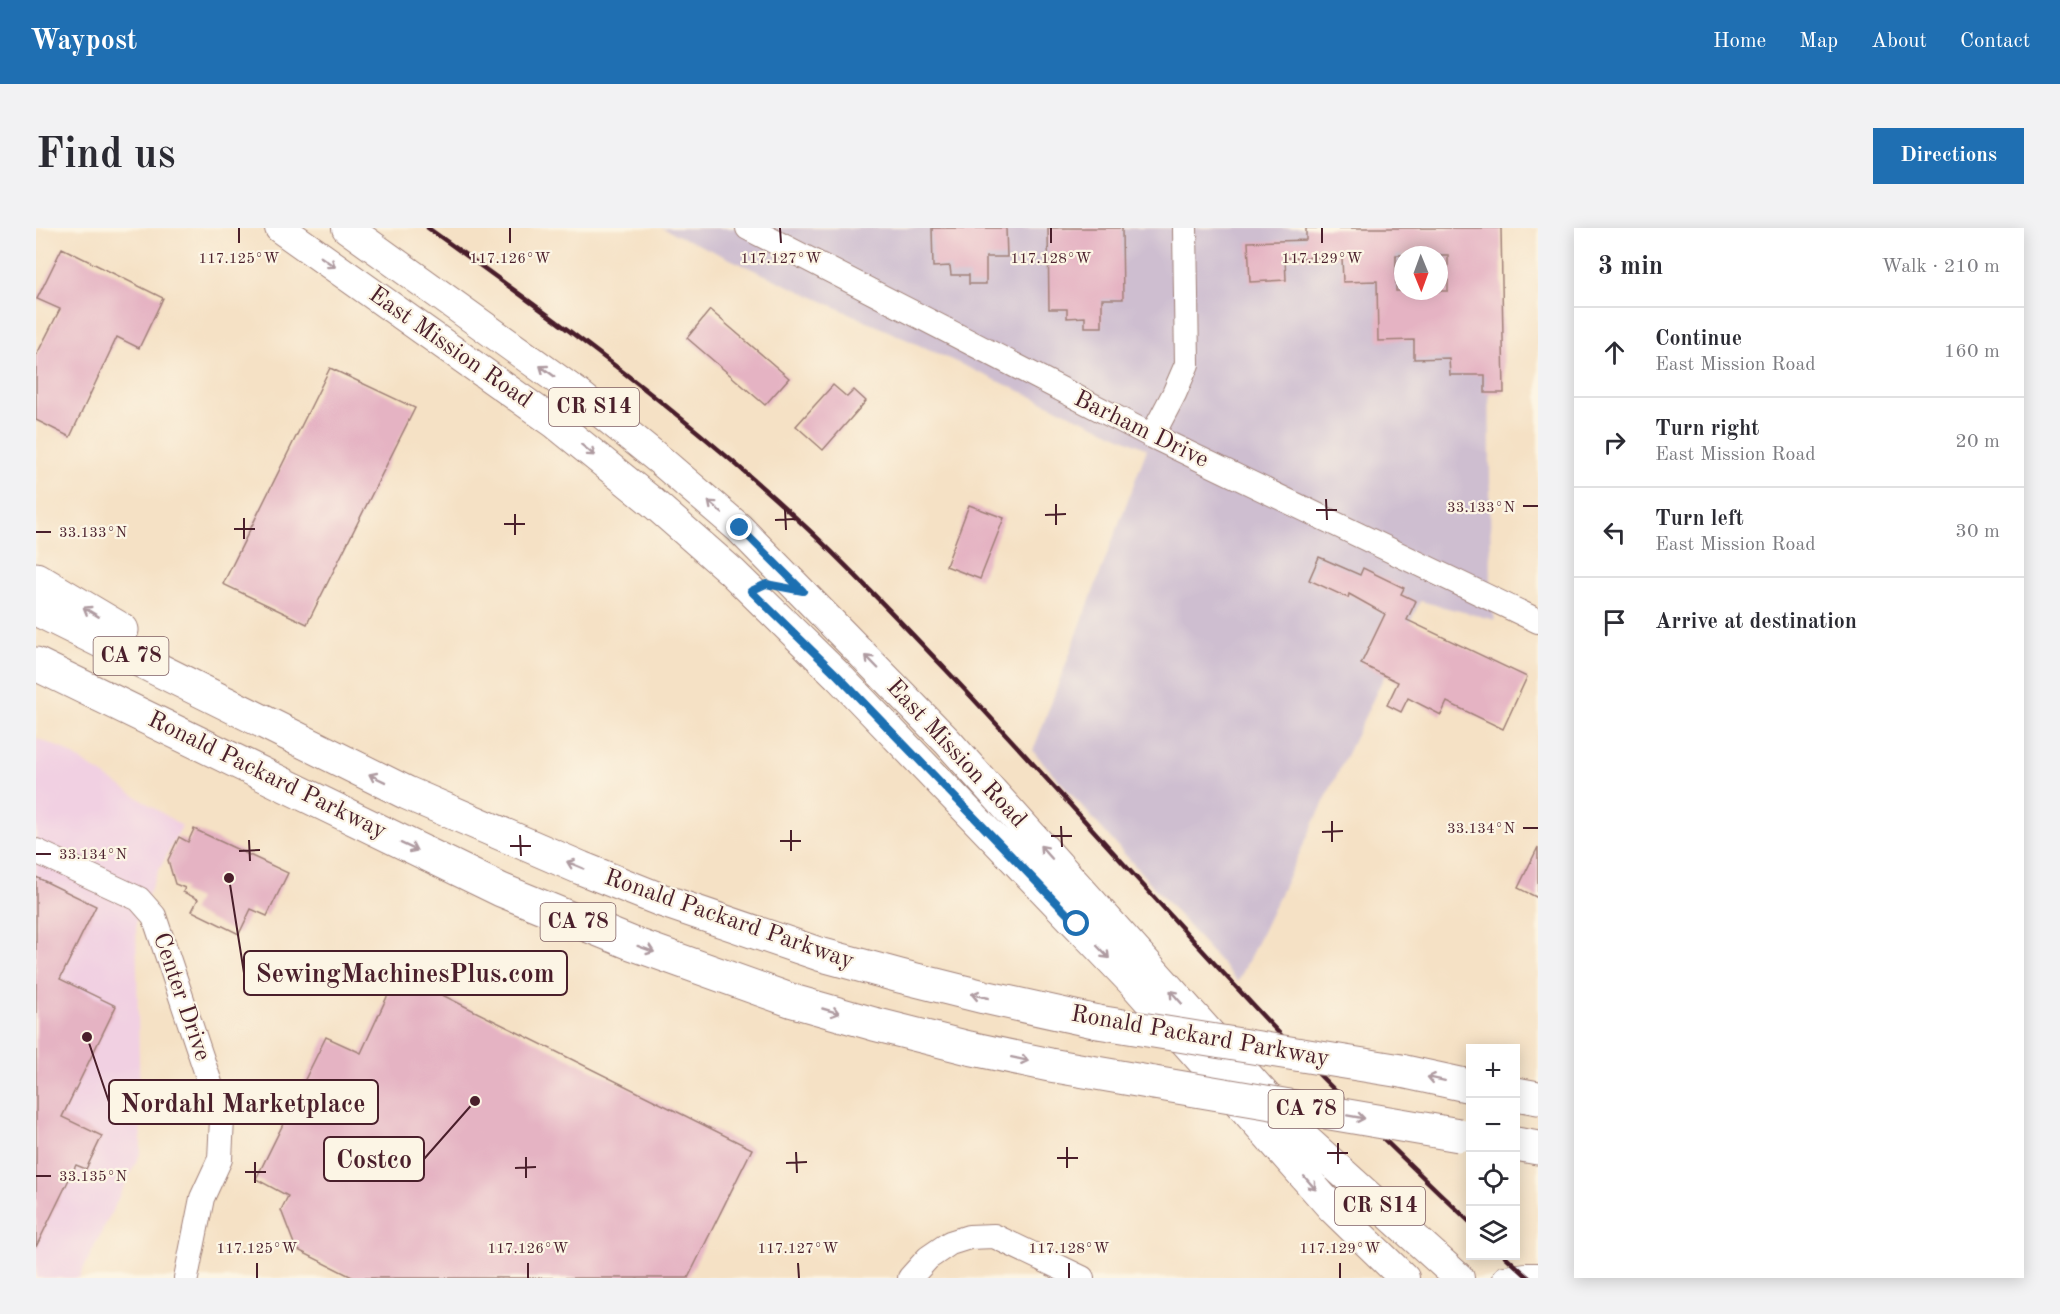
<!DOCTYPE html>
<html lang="en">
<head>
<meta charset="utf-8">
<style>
  :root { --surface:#fff; --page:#f2f2f3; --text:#2b2b33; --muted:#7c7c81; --line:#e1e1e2; --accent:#1f6fb2 }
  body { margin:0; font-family:"Old Standard TT",serif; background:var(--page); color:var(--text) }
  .controls { position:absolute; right:18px; bottom:18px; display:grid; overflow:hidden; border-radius:0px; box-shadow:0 3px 15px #0003 }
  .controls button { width:54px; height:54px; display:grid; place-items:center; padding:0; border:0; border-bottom:2px solid var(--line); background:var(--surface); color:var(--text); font:30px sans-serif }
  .compass { position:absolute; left:1358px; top:18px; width:54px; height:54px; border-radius:50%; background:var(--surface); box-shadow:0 3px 15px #0003; rotate:179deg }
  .stop { position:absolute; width:18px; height:18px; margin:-14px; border:4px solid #1f6fb2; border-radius:50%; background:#fff }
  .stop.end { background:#1f6fb2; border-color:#fff; box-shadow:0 2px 6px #0008 }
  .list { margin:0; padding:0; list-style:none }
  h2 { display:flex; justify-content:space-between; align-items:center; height:78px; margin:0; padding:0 24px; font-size:26px }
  h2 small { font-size:20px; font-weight:400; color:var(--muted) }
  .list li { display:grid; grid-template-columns:39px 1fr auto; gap:18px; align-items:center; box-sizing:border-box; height:90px; padding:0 24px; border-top:2px solid var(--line) }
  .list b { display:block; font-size:22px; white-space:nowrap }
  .list p { margin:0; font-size:20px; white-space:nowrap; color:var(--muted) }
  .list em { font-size:20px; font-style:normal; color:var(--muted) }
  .icon { flex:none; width:33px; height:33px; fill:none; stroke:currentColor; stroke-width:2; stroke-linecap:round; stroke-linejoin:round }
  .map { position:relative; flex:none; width:1502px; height:1050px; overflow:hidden; border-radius:0px }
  header { display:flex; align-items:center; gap:36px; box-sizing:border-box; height:84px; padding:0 30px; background:var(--accent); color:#fff }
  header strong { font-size:28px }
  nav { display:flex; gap:33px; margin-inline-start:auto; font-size:21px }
  .intro { display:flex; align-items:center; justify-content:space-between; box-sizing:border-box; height:144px; padding:0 36px }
  h1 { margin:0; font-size:42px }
  .button { padding:15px 27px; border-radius:0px; background:var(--accent); color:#fff; font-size:21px; font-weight:700 }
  main { display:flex; gap:36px; padding:0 36px }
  aside { flex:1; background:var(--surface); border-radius:0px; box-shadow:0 3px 15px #0003 }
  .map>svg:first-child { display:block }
  .built { fill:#f1d0e2 }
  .industrial { fill:#cebed0; fill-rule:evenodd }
  .building { fill:#e5b3c3; fill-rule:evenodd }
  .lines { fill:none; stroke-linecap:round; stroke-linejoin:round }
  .minor-casing { stroke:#a08078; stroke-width:26 }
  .major-casing { stroke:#a08078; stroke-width:32 }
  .highway-casing { stroke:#a08078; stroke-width:35 }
  .minor { stroke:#fff; stroke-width:24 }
  .major { stroke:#fff; stroke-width:30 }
  .highway { stroke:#fff; stroke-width:33 }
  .rail { stroke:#4a1f2b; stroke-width:4.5 }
  .highway-bridge-casing { stroke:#a08078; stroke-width:35; stroke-linecap:butt }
  .highway-bridge { stroke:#fff; stroke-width:33 }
  .oneway { stroke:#ae9aa0 }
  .route { stroke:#1f6fb2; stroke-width:8 }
  .ticks { fill:none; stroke:#4a1f2b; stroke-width:2 }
  .labels { text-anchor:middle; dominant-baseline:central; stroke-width:4.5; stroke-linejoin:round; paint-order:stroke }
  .shield { fill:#fcf5e5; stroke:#7f5f63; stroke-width:1.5 }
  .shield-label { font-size:22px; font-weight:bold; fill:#4a1f2b }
  .street-label { font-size:24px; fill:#4a1f2b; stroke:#fcf5e5 }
  .ticks-label { font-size:15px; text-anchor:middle; fill:#4a1f2b; stroke:#fcf5e5; stroke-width:4.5; stroke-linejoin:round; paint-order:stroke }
  .leader { fill:none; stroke:#4a1f2b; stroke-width:2 }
  .callout-dot { fill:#4a1f2b; stroke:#fcf5e5; stroke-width:2 }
  .callout { fill:#fcf5e5; stroke:#4a1f2b; stroke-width:2 }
  .callout-label { font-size:26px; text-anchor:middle; font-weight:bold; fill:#4a1f2b }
</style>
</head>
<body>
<header>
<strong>Waypost</strong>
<nav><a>Home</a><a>Map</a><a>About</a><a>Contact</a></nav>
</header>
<div class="intro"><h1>Find us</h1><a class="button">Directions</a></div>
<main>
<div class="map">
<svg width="1502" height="1050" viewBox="0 0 1502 1050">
  <rect width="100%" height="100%" fill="#fcf5e5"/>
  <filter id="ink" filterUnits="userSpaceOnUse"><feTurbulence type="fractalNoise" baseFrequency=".0167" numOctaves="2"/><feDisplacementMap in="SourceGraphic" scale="12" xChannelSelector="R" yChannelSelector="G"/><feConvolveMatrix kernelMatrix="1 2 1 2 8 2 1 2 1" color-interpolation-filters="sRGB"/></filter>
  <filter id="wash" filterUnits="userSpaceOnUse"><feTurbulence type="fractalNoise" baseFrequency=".008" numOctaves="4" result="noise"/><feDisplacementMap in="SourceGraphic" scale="24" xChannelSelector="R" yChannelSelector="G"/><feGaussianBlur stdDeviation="1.35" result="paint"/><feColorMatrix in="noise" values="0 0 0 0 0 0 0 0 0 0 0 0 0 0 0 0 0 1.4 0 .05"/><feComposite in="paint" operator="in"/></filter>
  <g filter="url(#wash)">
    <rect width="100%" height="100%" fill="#f5e1c5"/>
    <!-- built -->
    <path class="built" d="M0 510 27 521 146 598 122 644 100 694 105 924 43 1050H0Z"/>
    <!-- industrial -->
    <path class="industrial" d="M626 0H1452L1455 370 1459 392 1384 373 1202 754 997 523 1111 221ZM1367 27H1403V63H1367Z"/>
    <g id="blocks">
      <!-- building -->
      <path class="building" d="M896 0H970L971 29H950V56H933V47H915L914 38 897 39Z
        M1012 0H1086L1087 71H1066V99H1049V89L1031 90V81H1013Z
        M1270 0H1465L1468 165H1449V147H1414L1413 130 1378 131V112L1342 113 1341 53 1307 54 1306 29 1249 30 1250 52 1214 54 1212 14 1270 12ZM1360 27H1412V63H1360Z
        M26 20 127 70 103 120 81 109 34 209 0 192V128L24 81 1 71Z
        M674 82 753 150 729 177 651 110Z
        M294 140 379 180 271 396 187 356Z
        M797 157 811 169 818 162 830 173 787 222 760 198Z
        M933 277 968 290 944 351 910 338Z
        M1283 329 1324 347 1327 340 1368 360 1365 366 1380 373 1371 392 1491 449 1467 501 1411 474 1405 487 1372 470 1365 484 1351 477 1362 454 1325 436 1349 386 1313 366 1312 370 1273 352Z
        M158 601 252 645 231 688 215 681 203 706 156 683 162 671 147 664 149 660 139 656 132 632 143 609 152 614Z
        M1502 619V670L1482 660Z
        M0 649 60 678 24 751 80 778 26 889 66 908 50 941 40 937 0 1019Z
        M362 745 716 921 652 1050H318L260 1021 245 982 252 968 220 951 290 809 325 825Z"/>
    </g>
  </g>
  <g filter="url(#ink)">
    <use href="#blocks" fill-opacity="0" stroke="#a08078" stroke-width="1.5"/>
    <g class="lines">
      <!-- minor casing -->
      <g class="minor-casing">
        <path id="minor" d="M712 0 1116 208 1502 393
          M1116 208 1138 166 1151 136 1149 0
          M0 623 103 671 118 688 186 891 184 931 166 970 150 1050
          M874 1050 892 1030 914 1015 933 1009 958 1008 1046 1050
          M1469 1050 1490 1047H1502"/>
      </g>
      <!-- major casing -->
      <g class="major-casing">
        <path id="major" d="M244 0 520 196 615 273 696 344 802 448 1098 756 1296 980 1368 1050
          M311 0 542 166 625 233 703 300 911 513 1264 906 1423 1050"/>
      </g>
      <!-- highway casing -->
      <g class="highway-casing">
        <path id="highway" d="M0 351 86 402
          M0 381 371 565 545 640 625 672 783 726 864 748 948 769 1062 794
          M0 436 465 662 595 715 757 773 838 796 933 820 1014 837 1118 855
          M1365 843 1434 858
          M1480 866 1502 870
          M1480 916 1502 920"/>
      </g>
      <!-- minor -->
      <use href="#minor" class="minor"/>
      <!-- major -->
      <use href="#major" class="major"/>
      <!-- highway -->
      <use href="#highway" class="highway"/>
      <!-- rail -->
      <path class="rail" d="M392 0C524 94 654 190 773 302 827 353 878 408 930 463 1025 565 1118 671 1214 774 1284 850 1359 923 1434 994
        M1469 1028 1493 1050"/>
      <!-- highway-bridge casing -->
      <g class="highway-bridge-casing">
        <path id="highway-bridge" d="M1062 794 1365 843
          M1118 855 1423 907"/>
      </g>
      <!-- highway-bridge -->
      <use href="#highway-bridge" class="highway-bridge"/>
    </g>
    <!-- one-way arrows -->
    <defs><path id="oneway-shaft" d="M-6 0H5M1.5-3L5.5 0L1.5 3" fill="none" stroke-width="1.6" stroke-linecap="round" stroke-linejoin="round" transform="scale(1.5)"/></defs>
    <g class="oneway">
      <use href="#oneway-shaft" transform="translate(292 34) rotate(35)"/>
      <use href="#oneway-shaft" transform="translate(511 143) rotate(-144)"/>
      <use href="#oneway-shaft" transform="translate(552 222) rotate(39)"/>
      <use href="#oneway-shaft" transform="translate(679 279) rotate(-139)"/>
      <use href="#oneway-shaft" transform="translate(55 384) rotate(-149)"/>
      <use href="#oneway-shaft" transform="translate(836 434) rotate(-134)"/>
      <use href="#oneway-shaft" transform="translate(341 550) rotate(-154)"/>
      <use href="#oneway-shaft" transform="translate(373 619) rotate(25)"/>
      <use href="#oneway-shaft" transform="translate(1010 624) rotate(-132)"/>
      <use href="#oneway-shaft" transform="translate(539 637) rotate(-157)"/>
      <use href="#oneway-shaft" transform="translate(610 721) rotate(20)"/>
      <use href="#oneway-shaft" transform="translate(1067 724) rotate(46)"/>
      <use href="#oneway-shaft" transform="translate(944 768) rotate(-167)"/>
      <use href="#oneway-shaft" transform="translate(1140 769) rotate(-132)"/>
      <use href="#oneway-shaft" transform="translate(795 783) rotate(16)"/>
      <use href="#oneway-shaft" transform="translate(984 831) rotate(12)"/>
      <use href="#oneway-shaft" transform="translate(1400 851) rotate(-168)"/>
      <use href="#oneway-shaft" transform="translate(1320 889) rotate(10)"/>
      <use href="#oneway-shaft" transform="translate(1274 955) rotate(49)"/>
    </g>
  </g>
  <g class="lines" filter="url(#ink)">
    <!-- route -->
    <path class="route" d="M704 300 767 363 730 356 715 363 802 448 1041 696"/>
  </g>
  <!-- ticks -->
  <path class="ticks" d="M203 0V15M474 0V15M744 0 745 15M1015 0V15M1286 0V15M1290 271 1291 292M1020 276V297M1487 278H1502M749 281 750 302M1280 282H1301M479 286V307M1009 287 1030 286M208 290V311M739 292 760 291M468 296H489M198 301H219M0 304H15M1296 593V614M1025 598 1026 619M1487 600H1502M755 602V623M1286 604 1307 603M484 607 485 628M1015 608H1036M213 612 214 633M744 613H765M474 618H495M203 623 224 622M0 626H15M1302 915V936M1031 919V940M760 924 761 945M1291 925H1312M490 929V950M1021 930H1042M219 934V955M750 935 771 934M479 940 500 939M209 944H230M0 948H15M221 1035V1050M492 1035V1050M762 1035 763 1050M1033 1035V1050M1304 1035V1050"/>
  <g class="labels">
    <!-- shield labels -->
    <g class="shield">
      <rect x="513" y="160" width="90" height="38" rx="4.5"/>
      <rect x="57.5" y="409" width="75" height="38" rx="4.5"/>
      <rect x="504.5" y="675" width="75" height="38" rx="4.5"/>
      <rect x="1232.5" y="862" width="75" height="38" rx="4.5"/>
      <rect x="1299" y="959" width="90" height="38" rx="4.5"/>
    </g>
    <g class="shield-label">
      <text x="558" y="179">CR S14</text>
      <text x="95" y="428">CA 78</text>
      <text x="542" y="694">CA 78</text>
      <text x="1270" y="881">CA 78</text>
      <text x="1344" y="978">CR S14</text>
    </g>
    <!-- street labels -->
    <g class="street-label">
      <text transform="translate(414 120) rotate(35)">East Mission Road</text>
      <text transform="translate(1105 202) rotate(26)">Barham Drive</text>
      <text transform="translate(920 526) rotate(47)">East Mission Road</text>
      <text transform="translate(231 548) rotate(26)">Ronald Packard Parkway</text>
      <text transform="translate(693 692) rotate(19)">Ronald Packard Parkway</text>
      <text transform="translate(145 769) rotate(71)">Center Drive</text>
      <text transform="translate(1164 809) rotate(10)">Ronald Packard Parkway</text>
    </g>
  </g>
  <g class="ticks-label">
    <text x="203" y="35">117.125°W</text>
    <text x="474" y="35">117.126°W</text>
    <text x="745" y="35">117.127°W</text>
    <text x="1015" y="35">117.128°W</text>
    <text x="1286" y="35">117.129°W</text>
    <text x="1445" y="284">33.133°N</text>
    <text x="57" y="309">33.133°N</text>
    <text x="1445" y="605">33.134°N</text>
    <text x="57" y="631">33.134°N</text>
    <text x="57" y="953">33.135°N</text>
    <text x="221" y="1025">117.125°W</text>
    <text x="492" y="1025">117.126°W</text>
    <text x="762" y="1025">117.127°W</text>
    <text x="1033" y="1025">117.128°W</text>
    <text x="1304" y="1025">117.129°W</text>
  </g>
  <!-- callouts -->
  <path class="leader" d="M193 650L208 745M51 809L73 874M439 873L388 931"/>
  <g class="callout-dot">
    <circle cx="193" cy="650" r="6"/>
    <circle cx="51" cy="809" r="6"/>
    <circle cx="439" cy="873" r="6"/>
  </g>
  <g class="callout">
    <rect x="208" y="723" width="323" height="44" rx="6"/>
    <rect x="73" y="852" width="269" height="44" rx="6"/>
    <rect x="288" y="909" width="100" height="44" rx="6"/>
  </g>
  <g class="callout-label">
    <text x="369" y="754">SewingMachinesPlus.com</text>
    <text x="207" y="884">Nordahl Marketplace</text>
    <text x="338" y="940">Costco</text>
  </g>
</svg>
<div class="controls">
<button>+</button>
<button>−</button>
<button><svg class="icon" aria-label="locate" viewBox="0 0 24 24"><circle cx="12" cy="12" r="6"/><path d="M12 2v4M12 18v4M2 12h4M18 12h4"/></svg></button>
<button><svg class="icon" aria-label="layers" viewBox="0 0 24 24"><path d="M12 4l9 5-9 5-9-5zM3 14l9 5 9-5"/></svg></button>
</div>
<svg class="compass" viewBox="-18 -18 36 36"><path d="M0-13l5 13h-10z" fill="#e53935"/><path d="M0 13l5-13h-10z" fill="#7c7c81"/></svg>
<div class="stop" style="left:1041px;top:696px"></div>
<div class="stop end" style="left:704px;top:300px"></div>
</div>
<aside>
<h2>3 min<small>Walk · 210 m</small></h2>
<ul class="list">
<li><svg class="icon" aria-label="ahead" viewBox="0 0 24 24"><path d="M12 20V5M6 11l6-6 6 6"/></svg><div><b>Continue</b><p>East Mission Road</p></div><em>160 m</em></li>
<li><svg class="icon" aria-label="right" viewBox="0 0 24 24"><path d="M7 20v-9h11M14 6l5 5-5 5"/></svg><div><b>Turn right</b><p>East Mission Road</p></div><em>20 m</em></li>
<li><svg class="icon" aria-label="left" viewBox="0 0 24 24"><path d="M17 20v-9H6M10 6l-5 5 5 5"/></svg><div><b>Turn left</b><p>East Mission Road</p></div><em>30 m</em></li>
<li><svg class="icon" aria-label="arrive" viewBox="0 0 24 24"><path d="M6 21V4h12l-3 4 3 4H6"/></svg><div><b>Arrive at destination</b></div></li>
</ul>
</aside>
</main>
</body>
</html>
